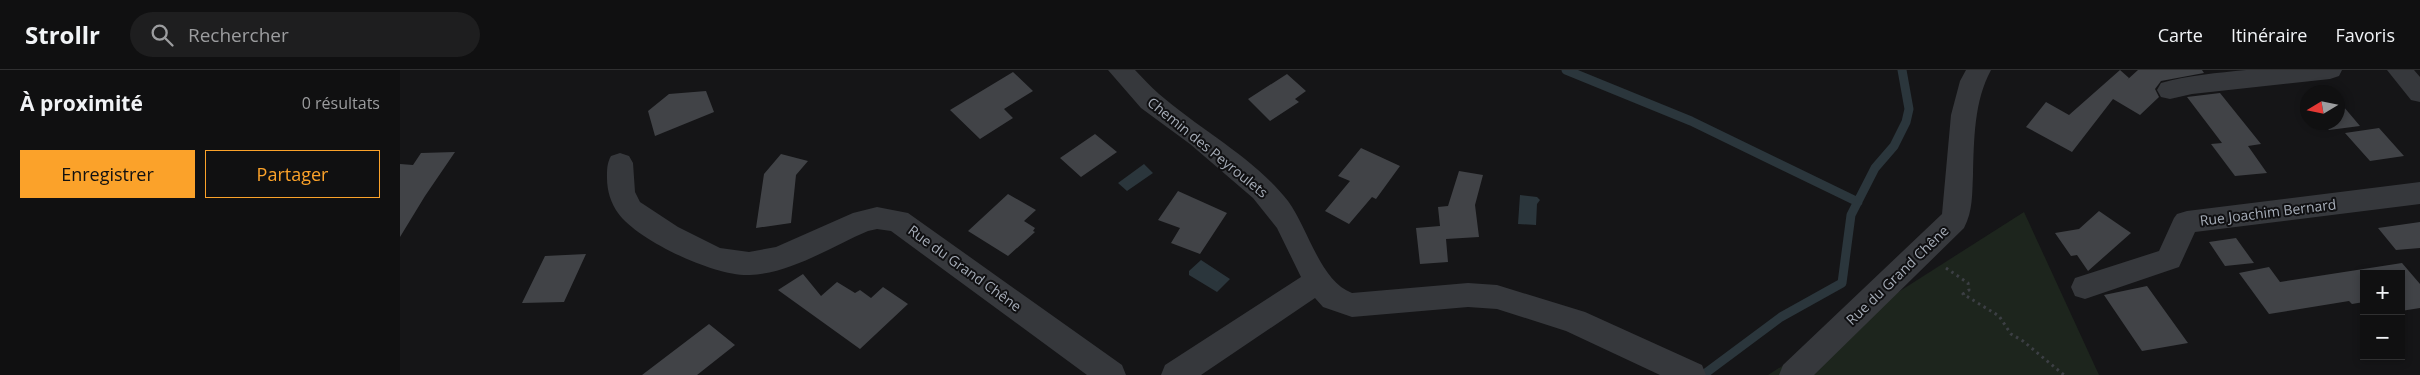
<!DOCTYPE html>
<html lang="fr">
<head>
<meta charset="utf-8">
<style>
  :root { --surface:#101011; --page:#1e1e1f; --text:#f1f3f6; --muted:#9c9d9f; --line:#303031; --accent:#fba22a }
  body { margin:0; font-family:"Open Sans",sans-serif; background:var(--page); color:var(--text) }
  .controls { position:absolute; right:15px; bottom:15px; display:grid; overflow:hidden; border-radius:0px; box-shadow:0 2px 8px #0003 }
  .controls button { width:45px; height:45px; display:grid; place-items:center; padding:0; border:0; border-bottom:1px solid var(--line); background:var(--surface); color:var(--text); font:25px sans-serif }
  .compass { position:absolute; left:1900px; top:15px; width:45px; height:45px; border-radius:50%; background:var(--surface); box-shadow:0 2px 8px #0003; rotate:260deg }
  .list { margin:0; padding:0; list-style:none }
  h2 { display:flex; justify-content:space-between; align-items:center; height:65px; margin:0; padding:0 20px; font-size:21px }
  h2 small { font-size:16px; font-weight:400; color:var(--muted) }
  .actions { display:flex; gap:10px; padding:15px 20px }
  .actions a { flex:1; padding:11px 0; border:1px solid var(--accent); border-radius:0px; text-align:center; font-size:18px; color:var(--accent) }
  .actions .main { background:var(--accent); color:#111 }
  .icon { flex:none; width:28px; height:28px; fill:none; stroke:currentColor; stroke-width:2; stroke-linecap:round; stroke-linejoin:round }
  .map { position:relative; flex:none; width:2020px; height:305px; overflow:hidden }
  header { display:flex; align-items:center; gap:30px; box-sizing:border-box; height:70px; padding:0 25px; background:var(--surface); border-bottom:1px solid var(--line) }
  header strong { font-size:24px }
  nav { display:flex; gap:28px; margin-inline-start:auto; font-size:18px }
  .search { width:350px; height:45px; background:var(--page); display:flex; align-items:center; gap:12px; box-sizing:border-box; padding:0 18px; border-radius:28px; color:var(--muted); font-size:19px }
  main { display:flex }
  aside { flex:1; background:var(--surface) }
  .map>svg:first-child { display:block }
  .green { fill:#1d251d }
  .water { fill:#2b363c }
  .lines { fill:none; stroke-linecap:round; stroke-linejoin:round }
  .stream { stroke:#2b363c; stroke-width:9 }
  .building { fill:#414347 }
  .path { stroke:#3c3f44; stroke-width:3; stroke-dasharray:2.5 4; stroke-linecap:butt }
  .minor { fill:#36383c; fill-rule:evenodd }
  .labels { text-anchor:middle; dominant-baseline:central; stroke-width:4; stroke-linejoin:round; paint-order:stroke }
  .street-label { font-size:14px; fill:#a6adb8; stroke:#101012 }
</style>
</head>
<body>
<header>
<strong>Strollr</strong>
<div class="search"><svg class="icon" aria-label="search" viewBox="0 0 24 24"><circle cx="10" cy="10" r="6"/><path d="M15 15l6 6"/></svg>Rechercher</div>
<nav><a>Carte</a><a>Itinéraire</a><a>Favoris</a></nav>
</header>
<main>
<aside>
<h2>À proximité<small>0 résultats</small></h2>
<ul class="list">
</ul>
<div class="actions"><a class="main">Enregistrer</a><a>Partager</a></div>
</aside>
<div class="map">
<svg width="2020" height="305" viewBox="0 0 2020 305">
  <rect width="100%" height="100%" fill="#151517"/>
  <!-- green -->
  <path class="green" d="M1624 142 1699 305H1368Z"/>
  <!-- water -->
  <path class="water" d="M744 94 753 103 727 121 718 113Z
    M1120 125 1137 127 1140 130 1137 134 1136 155 1118 154Z
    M801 190 830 209 817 222 789 205V201Z"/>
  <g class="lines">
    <!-- stream -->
    <path class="stream" d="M1166 0 1291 51 1458 132
      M1303 305 1381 247 1442 213 1451 145 1475 98 1494 76 1506 52 1509 39 1502 0"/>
  </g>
  <!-- building -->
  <path class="building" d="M1720 0 1729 8 1727 10 1738 0H1802L1804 3 1761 11 1755 19 1759 27 1740 45 1713 29 1672 82 1626 57 1646 32 1669 45Z
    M613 2 633 21 604 39 613 48 580 69 550 40Z
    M887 4 906 21 895 29 899 32 870 51 848 29Z
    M306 21 314 42 255 66 248 41 269 24Z
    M1820 23 1861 74 1848 76 1867 103 1835 106 1811 74 1822 73 1787 27Z
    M1938 30 1960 56 1929 60 1922 52H1938Z
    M1979 58 2004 86 1970 91 1945 63Z
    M695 64 717 82 681 107 660 88Z
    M961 78 1000 96 976 129 972 127 949 154 925 141 950 111 938 106Z
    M55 82 25 126 0 167V94L13 95 21 83Z
    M381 84 408 91 396 105 391 153 356 158 364 104Z
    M1059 101 1083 105 1075 135 1079 167 1046 169 1048 192 1020 194 1016 158 1040 156 1038 137 1048 136Z
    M778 121 827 143 800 184 771 173 780 158 758 150Z
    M608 124 636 140 624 151 635 158 633 161 635 162 608 186 568 161Z
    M1699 141 1731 163 1688 201 1677 185 1671 186 1655 163 1679 159Z
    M2020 152V178L1996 180 1978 158Z
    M1836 168 1854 193 1825 196 1809 172Z
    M186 184 164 232 122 233 145 186Z
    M2002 193 2020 214V238L2001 241V204H1964V232L1952 234 1949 231 1869 244 1839 203 1869 197 1880 212Z
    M403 204 421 226 437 212 455 223 460 220 471 228 483 217 508 234 460 279 378 220Z
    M1747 216 1788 273 1742 281 1704 225Z
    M309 254 335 275 297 305H242Z"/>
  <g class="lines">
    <!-- path -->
    <path class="path" d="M1546 198 1568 213 1569 220 1563 224 1599 246 1611 264 1623 271 1664 305"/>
    <!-- minor -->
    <path class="minor" d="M708 0H735C743 8 751 17 759 24 802 61 853 87 888 131 908 158 920 211 952 223L1068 213 1097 215 1185 242 1302 295 1306 305H1260L1166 261 1097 239 1068 237 952 247 923 237 915 228 801 305H761L765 295 901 207 877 158 853 128 790 74 741 38Z
      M1566 0H1591C1574 31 1574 70 1573 105 1572 124 1573 141 1564 158L1414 305H1379L1383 295 1542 144 1551 45 1560 11Z
      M1846 0H1942L1939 6 1930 9 1792 24 1770 29 1761 27 1757 20 1761 13C1789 5 1817 3 1846 0Z
      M1987 0H2014L2020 7V32L2011 30Z
      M220 83 229 86 233 93 235 122 240 132 278 157 320 178 349 182 376 177 453 143 477 137 508 143 722 295 726 305H687L491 161 477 159 468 161C430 177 392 203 350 205 316 207 238 171 218 143 211 133 207 121 207 108 207 99 207 93 211 86Z
      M2020 112V134L1795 162 1779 197 1685 229 1675 226 1671 217 1675 208 1759 181 1774 148 1777 144 1787 141Z"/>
  </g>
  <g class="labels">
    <!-- street labels -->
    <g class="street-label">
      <text transform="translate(808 77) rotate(39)">Chemin des Peyroulets</text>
      <text transform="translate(1868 142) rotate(-7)">Rue Joachim Bernard</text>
      <text transform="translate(565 198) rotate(36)">Rue du Grand Chêne</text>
      <text transform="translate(1497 205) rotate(-44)">Rue du Grand Chêne</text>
    </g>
  </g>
</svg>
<div class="controls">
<button>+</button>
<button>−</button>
</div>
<svg class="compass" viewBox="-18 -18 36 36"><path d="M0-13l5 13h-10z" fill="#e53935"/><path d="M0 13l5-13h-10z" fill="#9c9d9f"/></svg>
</div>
</main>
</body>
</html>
